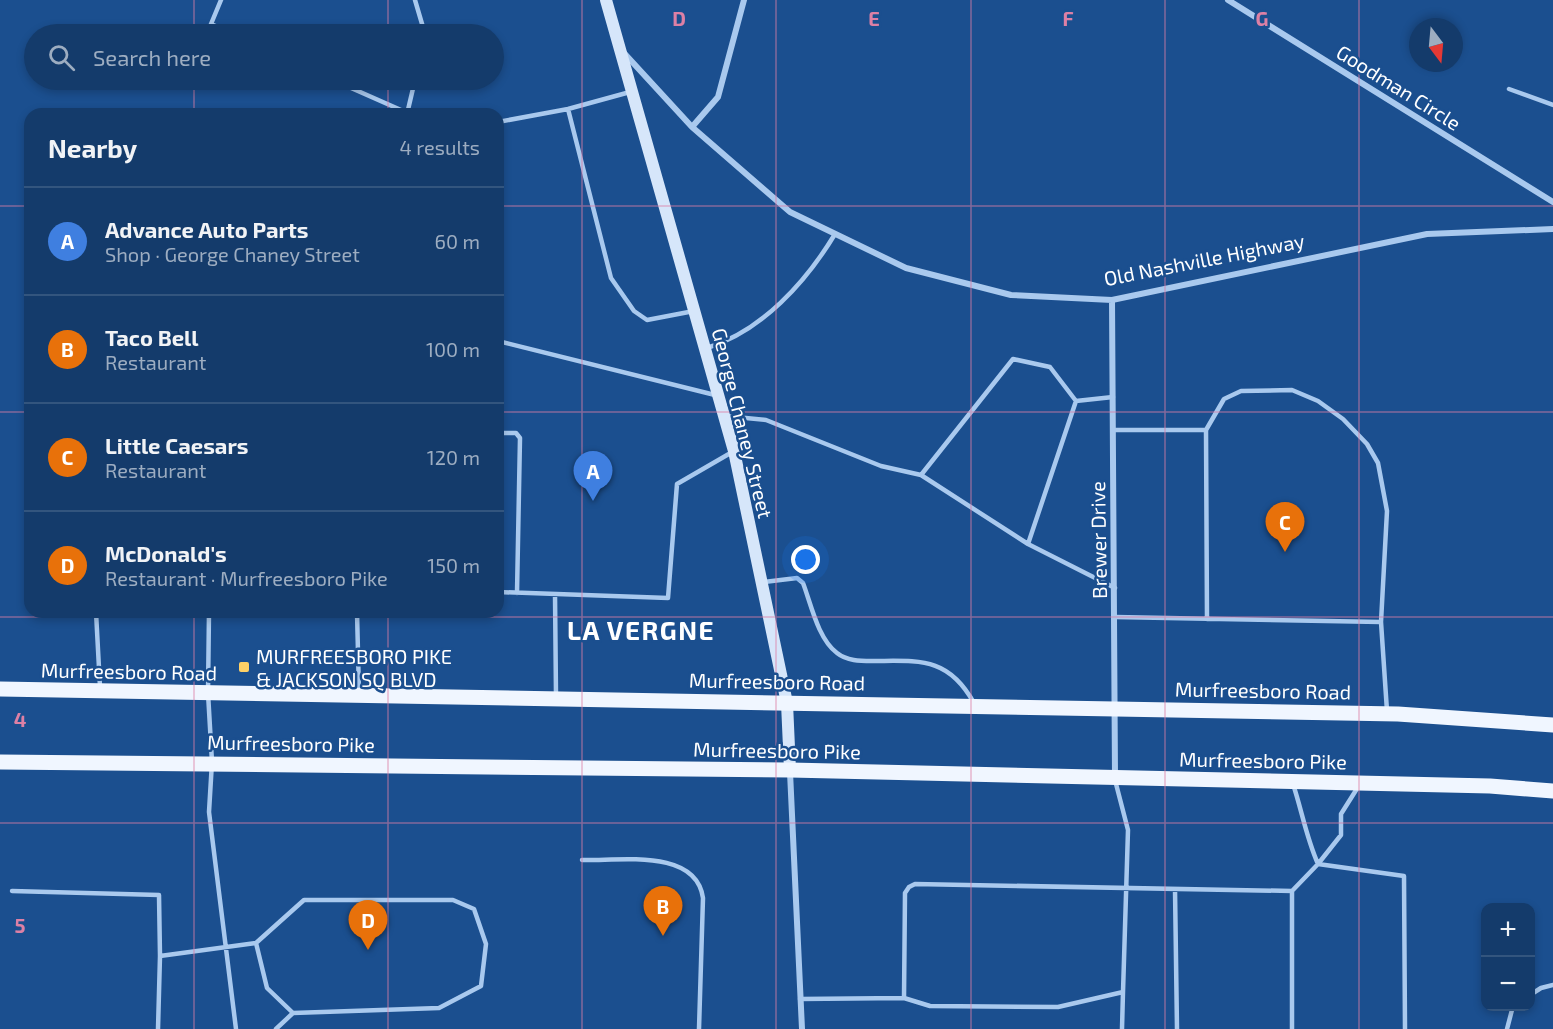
<!DOCTYPE html>
<html lang="en">
<head>
<meta charset="utf-8">
<style>
  :root { --surface:#143b6b; --page:#1d4271; --text:#f1f3f6; --muted:#9dadc1; --line:#33557e; --accent:#e797bd }
  body { margin:0; font-family:"Exo 2",sans-serif; background:var(--page); color:var(--text) }
  .controls { position:absolute; right:18px; bottom:18px; display:grid; overflow:hidden; border-radius:12px; box-shadow:0 3px 9px #0003 }
  .controls button { width:54px; height:54px; display:grid; place-items:center; padding:0; border:0; border-bottom:2px solid var(--line); background:var(--surface); color:var(--text); font:30px sans-serif }
  .compass { position:absolute; left:1409px; top:18px; width:54px; height:54px; border-radius:50%; background:var(--surface); box-shadow:0 3px 9px #0003; rotate:164deg }
  .you { position:absolute; left:806px; top:560px; width:21px; height:21px; margin:-15px; border:4px solid #fff; border-radius:50%; background:#1a73e8; box-shadow:0 0 0 9px #1a73e833 }
  .badge { display:grid; place-items:center; width:39px; height:39px; border-radius:50%; background:var(--accent); color:#fff; font-size:20px; font-weight:700 }
  .pin { position:absolute; translate:-50% -50px; filter:drop-shadow(0 2px 3px #0008) }
  .pin::after { content:''; position:absolute; top:32px; width:21px; height:18px; background:inherit; clip-path:polygon(0 0,100% 0,50% 100%) }
  .list { margin:0; padding:0; list-style:none }
  h2 { display:flex; justify-content:space-between; align-items:center; height:78px; margin:0; padding:0 24px; font-size:26px }
  h2 small { font-size:20px; font-weight:400; color:var(--muted) }
  .list li { display:grid; grid-template-columns:39px 1fr auto; gap:18px; align-items:center; box-sizing:border-box; height:108px; padding:0 24px; border-top:2px solid var(--line) }
  .list b { display:block; font-size:22px; white-space:nowrap }
  .list p { margin:0; font-size:20px; white-space:nowrap; color:var(--muted) }
  .list em { font-size:20px; font-style:normal; color:var(--muted) }
  .icon { flex:none; width:33px; height:33px; fill:none; stroke:currentColor; stroke-width:2; stroke-linecap:round; stroke-linejoin:round }
  .map { position:relative; flex:none; width:1553px; height:1029px; overflow:hidden }
  .search { position:absolute; background:var(--surface); box-shadow:0 3px 9px #0003; left:24px; top:24px; width:480px; height:66px; display:flex; align-items:center; gap:15px; box-sizing:border-box; padding:0 21px; border-radius:33px; color:var(--muted); font-size:22px }
  .panel { position:absolute; background:var(--surface); box-shadow:0 3px 9px #0003; left:24px; top:108px; width:480px; height:510px; border-radius:18px }
  .map>svg:first-child { display:block }
  .lines { fill:none; stroke-linecap:round; stroke-linejoin:round }
  .service { stroke:#a9c9ee; stroke-width:4.5 }
  .minor { stroke:#a9c9ee; stroke-width:6 }
  .secondary { stroke:#d6e6fa; stroke-width:12 }
  .primary { stroke:#f0f6ff; stroke-width:15 }
  .grid { fill:none; stroke:#dd80a5; stroke-width:1.5; stroke-opacity:0.55 }
  .poi-dot { fill:#ffd166; stroke:#1b4f8f; stroke-width:2 }
  .labels { text-anchor:middle; dominant-baseline:central; stroke-width:5; stroke-linejoin:round; paint-order:stroke }
  .street-label { font-size:20px; fill:#fff; stroke:#1b4f8f }
  .poi-label { font-size:20px; fill:#fff; stroke:#1b4f8f; text-anchor:start }
  .district-label { font-size:26px; font-weight:bold; letter-spacing:1.5px; fill:#fff; stroke:#1b4f8f }
  .grid-label { font-size:20px; text-anchor:middle; font-weight:bold; fill:#dd80a5; stroke:#1b4f8f; stroke-width:5; stroke-linejoin:round; paint-order:stroke }
</style>
</head>
<body>
<div class="map">
<svg width="1553" height="1029" viewBox="0 0 1553 1029">
  <rect width="100%" height="100%" fill="#1b4f8f"/>
  <g class="lines">
    <!-- service -->
    <path class="service" d="M221 0 211 24 234 34
      M415 0 425 34
      M333 80 410 114
      M1509 89 1553 105
      M568 109 611 278 634 311 647 320 694 311
      M407 114 415 80
      M498 122 568 109 630 92
      M498 341 715 395
      M707 348C762 331 806 282 835 234
      M1113 397 1076 401 1028 544 1115 588
      M725 416 766 420 881 466 921 475 1013 359 1050 367 1076 401
      M1113 430H1206L1207 619
      M1206 430 1224 399 1241 391 1292 390 1318 401 1343 419 1367 444 1378 463 1387 511 1381 622
      M498 433H516L520 438 517 593
      M921 475 1028 544
      M764 582 797 578 803 583C811 604 818 639 837 653 847 661 860 661 872 661 919 661 948 656 974 703
      M498 592 668 598 677 484 734 451
      M555 594 556 696
      M37 612 97 614
      M96 612 100 687
      M209 612 208 693 212 762 209 812 236 1029
      M357 612 359 693
      M1115 617 1381 622 1387 711
      M1293 784C1302 811 1306 837 1318 864L1341 835V814L1358 787
      M582 860C620 861 696 848 703 898L699 1029
      M1175 889 1177 1029
      M12 891 159 895 160 956
      M256 943 267 988 293 1013
      M1530 995 1541 988 1553 985
      M904 998 930 1006 1058 1007 1123 992 1128 830 1115 780
      M800 999 904 998 905 893 909 887 915 884 1292 891
      M158 1029 160 956 256 943 304 900H453L474 909 486 944 481 986 439 1008 293 1013 276 1029
      M1122 1029 1123 992
      M1292 1029V891L1318 864 1404 876 1405 1029
      M1507 1029 1513 1006"/>
    <!-- minor -->
    <path class="minor" d="M1228 0 1553 202
      M624 53 692 127 790 212 906 268 1011 295 1112 300 1427 234 1553 229
      M692 127 718 97 744 0
      M1112 300 1115 777
      M790 772 802 1029"/>
    <!-- secondary -->
    <path class="secondary" d="M606 0 734 451 787 703 790 770"/>
    <!-- primary -->
    <path class="primary" d="M0 689 1398 714 1553 725
      M0 762 790 770 1490 786 1553 791"/>
  </g>
  <!-- grid -->
  <path class="grid" d="M194 0V34M388 0V34M582 0V1029M776 0V1029M971 0V1029M1165 0V1029M1359 0V1029M194 80V114M388 80V114M0 206H30M498 206H1553M0 412H30M498 412H1553M194 612V1029M388 612V1029M0 617H1553M0 823H1553"/>
  <!-- markers -->
  <rect class="poi-dot" x="238" y="661" width="12" height="12" rx="3"/>
  <g class="labels">
    <!-- street labels -->
    <g class="street-label">
      <text transform="translate(1399 87) rotate(32)">Goodman Circle</text>
      <text transform="translate(1204 259) rotate(-11)">Old Nashville Highway</text>
      <text transform="translate(743 423) rotate(76)">George Chaney Street</text>
      <text transform="translate(1098 540) rotate(-91)">Brewer Drive</text>
      <text transform="translate(129 671) rotate(1)">Murfreesboro Road</text>
      <text transform="translate(777 681) rotate(1)">Murfreesboro Road</text>
      <text transform="translate(1263 690) rotate(1)">Murfreesboro Road</text>
      <text transform="translate(291 743) rotate(1)">Murfreesboro Pike</text>
      <text transform="translate(777 750) rotate(1)">Murfreesboro Pike</text>
      <text transform="translate(1263 760) rotate(1)">Murfreesboro Pike</text>
    </g>
    <!-- poi labels -->
    <g class="poi-label">
      <text x="256" y="656">MURFREESBORO PIKE<tspan x="256" dy="23">&amp; JACKSON SQ BLVD</tspan></text>
    </g>
    <!-- district labels -->
    <g class="district-label">
      <text x="641" y="629">LA VERGNE</text>
    </g>
  </g>
  <g class="grid-label">
    <text x="679" y="26">D</text>
    <text x="874" y="26">E</text>
    <text x="1068" y="26">F</text>
    <text x="1262" y="26">G</text>
    <text x="20" y="727">4</text>
    <text x="20" y="933">5</text>
  </g>
</svg>
<div class="controls">
<button>+</button>
<button>−</button>
</div>
<svg class="compass" viewBox="-18 -18 36 36"><path d="M0-13l5 13h-10z" fill="#e53935"/><path d="M0 13l5-13h-10z" fill="#9dadc1"/></svg>
<div class="you"></div>
<div class="pin badge" style="left:593px;top:501px;background:#3f7fe0">A</div>
<div class="pin badge" style="left:663px;top:936px;background:#e8710a">B</div>
<div class="pin badge" style="left:1285px;top:552px;background:#e8710a">C</div>
<div class="pin badge" style="left:368px;top:950px;background:#e8710a">D</div>
<div class="search"><svg class="icon" aria-label="search" viewBox="0 0 24 24"><circle cx="10" cy="10" r="6"/><path d="M15 15l6 6"/></svg>Search here</div>
<section class="panel">
<h2>Nearby<small>4 results</small></h2>
<ul class="list">
<li><span class="badge" style="background:#3f7fe0">A</span><div><b>Advance Auto Parts</b><p>Shop · George Chaney Street</p></div><em>60 m</em></li>
<li><span class="badge" style="background:#e8710a">B</span><div><b>Taco Bell</b><p>Restaurant</p></div><em>100 m</em></li>
<li><span class="badge" style="background:#e8710a">C</span><div><b>Little Caesars</b><p>Restaurant</p></div><em>120 m</em></li>
<li><span class="badge" style="background:#e8710a">D</span><div><b>McDonald's</b><p>Restaurant · Murfreesboro Pike</p></div><em>150 m</em></li>
</ul>
</section>
</div>
</body>
</html>
